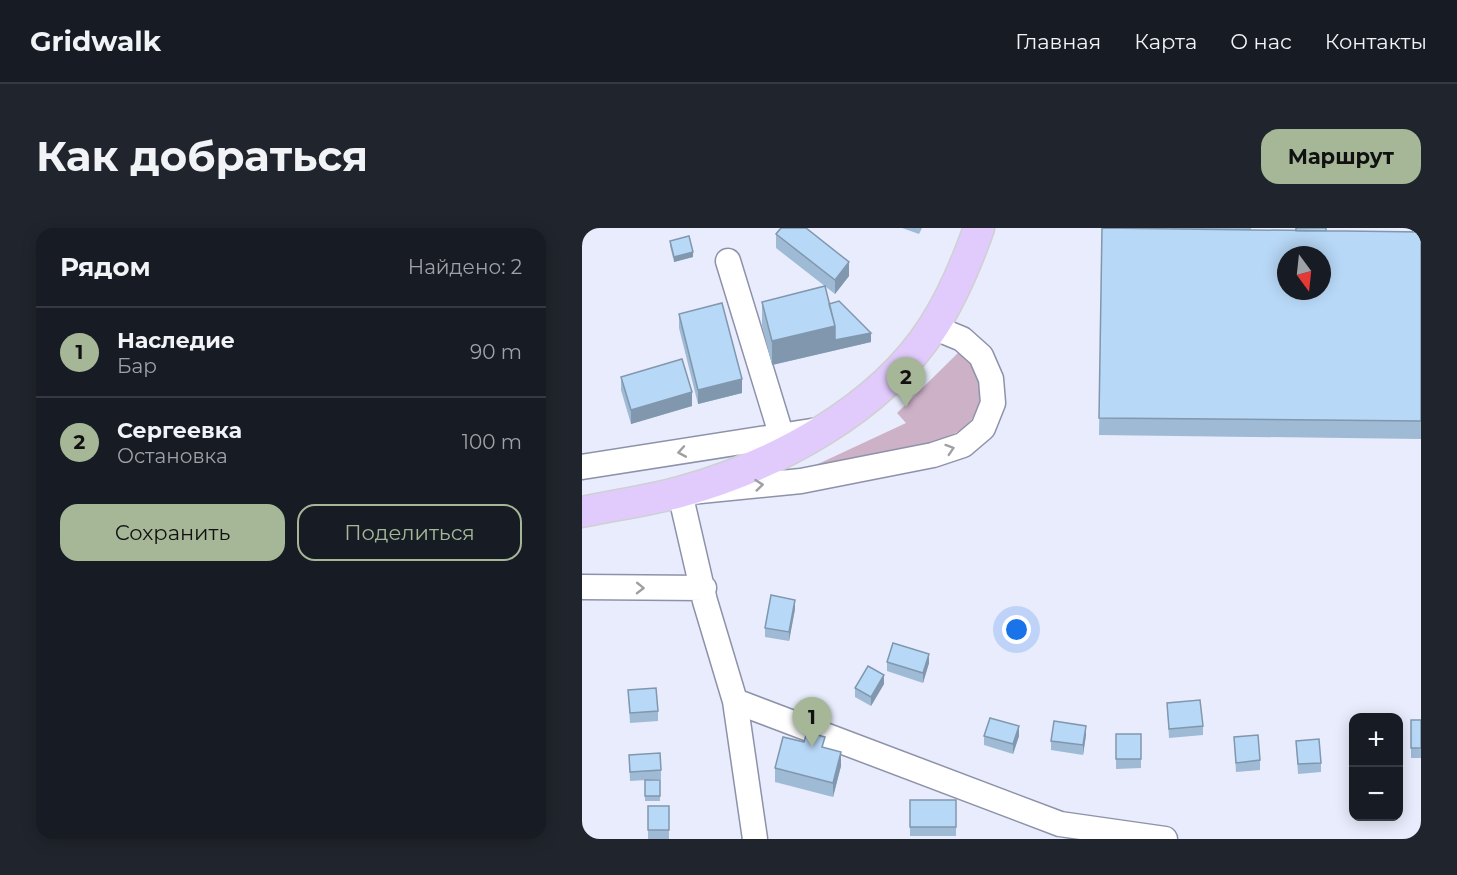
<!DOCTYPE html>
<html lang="ru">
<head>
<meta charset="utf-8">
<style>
  :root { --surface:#171b24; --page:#20242c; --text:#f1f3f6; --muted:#9ea1a6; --line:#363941; --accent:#a6b798 }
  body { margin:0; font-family:Montserrat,sans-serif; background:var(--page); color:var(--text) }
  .controls { position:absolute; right:18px; bottom:18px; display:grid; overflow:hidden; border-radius:12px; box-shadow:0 3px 15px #0003 }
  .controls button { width:54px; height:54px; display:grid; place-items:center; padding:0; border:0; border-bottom:2px solid var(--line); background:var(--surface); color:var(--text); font:30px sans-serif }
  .compass { position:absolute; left:695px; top:18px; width:54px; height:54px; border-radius:50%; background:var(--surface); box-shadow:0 3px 15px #0003; rotate:165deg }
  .you { position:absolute; left:435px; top:402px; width:21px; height:21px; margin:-15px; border:4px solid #fff; border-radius:50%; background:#1a73e8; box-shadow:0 0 0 9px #1a73e833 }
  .badge { display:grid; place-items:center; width:39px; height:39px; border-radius:50%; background:var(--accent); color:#111; font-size:20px; font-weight:700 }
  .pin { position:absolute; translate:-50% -50px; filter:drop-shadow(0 2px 3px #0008) }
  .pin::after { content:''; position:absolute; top:32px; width:21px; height:18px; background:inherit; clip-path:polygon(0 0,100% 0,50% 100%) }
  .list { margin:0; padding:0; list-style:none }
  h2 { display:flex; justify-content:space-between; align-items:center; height:78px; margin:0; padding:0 24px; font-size:26px }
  h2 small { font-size:20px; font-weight:400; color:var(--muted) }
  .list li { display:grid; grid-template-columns:39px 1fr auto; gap:18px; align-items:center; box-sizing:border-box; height:90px; padding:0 24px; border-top:2px solid var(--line) }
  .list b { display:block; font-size:22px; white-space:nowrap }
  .list p { margin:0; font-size:20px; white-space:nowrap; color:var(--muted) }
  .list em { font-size:20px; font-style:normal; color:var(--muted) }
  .actions { display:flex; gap:12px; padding:18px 24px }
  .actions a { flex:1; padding:14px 0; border:2px solid var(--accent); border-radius:18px; text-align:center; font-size:21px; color:var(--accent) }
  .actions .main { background:var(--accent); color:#111 }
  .map { position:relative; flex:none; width:839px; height:611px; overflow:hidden; border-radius:18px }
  header { display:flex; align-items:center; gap:36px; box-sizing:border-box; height:84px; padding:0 30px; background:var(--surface); border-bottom:2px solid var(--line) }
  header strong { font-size:28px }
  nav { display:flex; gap:33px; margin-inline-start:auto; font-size:21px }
  .intro { display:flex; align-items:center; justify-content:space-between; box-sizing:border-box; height:144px; padding:0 36px }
  h1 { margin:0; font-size:42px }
  .button { padding:15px 27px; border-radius:18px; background:var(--accent); color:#111; font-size:21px; font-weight:700 }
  main { display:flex; gap:36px; padding:0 36px }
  aside { flex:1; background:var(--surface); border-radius:18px; box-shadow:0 3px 15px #0003 }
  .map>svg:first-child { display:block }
  .green { fill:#cdb2c7 }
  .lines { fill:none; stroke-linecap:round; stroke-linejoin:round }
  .minor-casing { stroke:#8d92aa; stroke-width:27 }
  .major-casing { stroke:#cfd0d1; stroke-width:33 }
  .minor { stroke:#fff; stroke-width:24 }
  .major { stroke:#e1cbfc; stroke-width:30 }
  .wall { fill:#9ebad4 }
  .shaded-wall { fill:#8197ad }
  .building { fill:#b8d8f7; stroke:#8197ad; stroke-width:1.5; fill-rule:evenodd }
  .oneway { stroke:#9fa0a4 }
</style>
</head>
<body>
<header>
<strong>Gridwalk</strong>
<nav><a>Главная</a><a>Карта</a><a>О нас</a><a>Контакты</a></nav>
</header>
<div class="intro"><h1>Как добраться</h1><a class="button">Маршрут</a></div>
<main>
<aside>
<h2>Рядом<small>Найдено: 2</small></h2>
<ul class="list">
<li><span class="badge">1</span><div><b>Наследие</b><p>Бар</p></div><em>90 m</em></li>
<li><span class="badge">2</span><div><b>Сергеевка</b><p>Остановка</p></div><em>100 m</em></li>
</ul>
<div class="actions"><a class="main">Сохранить</a><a>Поделиться</a></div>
</aside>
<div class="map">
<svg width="839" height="611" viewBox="0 0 839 611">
  <rect width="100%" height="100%" fill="#e8ecfc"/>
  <!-- green -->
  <path class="green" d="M378 123C392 134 402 148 399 166 397 176 394 188 386 196 361 221 274 232 238 240L236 236 324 195 315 185Z"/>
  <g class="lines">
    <!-- minor casing -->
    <g class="minor-casing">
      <path id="minor" d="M146 33 199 206
        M0 239 236 202
        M0 359 122 360
        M153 473 478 596 583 611
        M173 611 153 473 123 373 98 265 219 253 351 227 381 217 401 200 411 175 409 151 399 128 380 111 351 99"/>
    </g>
    <!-- major casing -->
    <g class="major-casing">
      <path id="major" d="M0 284C32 277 66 273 98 264 192 238 297 183 351 99 371 68 385 34 397 0"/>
    </g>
    <!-- minor -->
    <use href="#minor" class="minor"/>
    <!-- major -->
    <use href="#major" class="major"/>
  </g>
  <!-- wall -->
  <path class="wall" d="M320 0H340L337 6Z
    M520 0 590 1V0H669V2L839 4V211L517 207Z
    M194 6 267 48 253 66 194 20Z
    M88 13 111 29 92 34 88 18Z
    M180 74 247 76 289 114 190 137 180 97Z
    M97 86 160 165 116 176 97 100Z
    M39 149 110 178 49 196 39 162Z
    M213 381 207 413 183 409V400Z
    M305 434 347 435 341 455 305 443Z
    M302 456 289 478 273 469V460Z
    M46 462 76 483V493L48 495Z
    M585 475 621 498V507L587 510Z
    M829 492H839V530H829Z
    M534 506H559V540L534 541Z
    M504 507 501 527 469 522V513Z
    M402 508H437L431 526 402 517Z
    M652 509 678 532V542L654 544Z
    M714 513 739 535V544L716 546Z
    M243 520 259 538 251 569 193 554V540Z
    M47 527 79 542V551L48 553Z
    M63 552H78V573H63Z
    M328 572H374V608H328Z
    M66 578H87V611H66Z"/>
  <!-- shaded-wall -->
  <path class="shaded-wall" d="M111 24V29L92 34V29Z
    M267 34V48L253 66V52Z
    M253 98 289 105V114L190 137V113Z
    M160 151V165L116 176V162Z
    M110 164V178L49 196V182Z
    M213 372V381L207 413V404Z
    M347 426V435L341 455V445Z
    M302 447V456L289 478V469Z
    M437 498V508L431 526V516Z
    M504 498V507L501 527V517Z
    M259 524V538L251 569V555Z"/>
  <!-- building -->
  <path class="building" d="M199 0H224L267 34 253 52 194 6Z
    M520 0 839 4V193L517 190ZM704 27H740V63H704Z
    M714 0H744V3H714Z
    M107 8 111 24 92 29 88 13Z
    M243 58 253 98 190 113 180 74Z
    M257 73 289 105 253 112V98L247 76Z
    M140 75 160 151 116 162 97 86Z
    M100 131 110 164 49 182 39 149Z
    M189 367 213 372 207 404 183 400Z
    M311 415 347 426 341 445 305 434Z
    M286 438 302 447 289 469 273 460Z
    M74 460 76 483 48 485 46 462Z
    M618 472 621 498 587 501 585 475Z
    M408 490 437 498 431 516 402 508Z
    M829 492H839V520H829Z
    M472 493 504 498 501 517 469 513Z
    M225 504 243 509 240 519 259 524 251 555 193 540 201 509 222 514Z
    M534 506H559V531H534Z
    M676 507 678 532 654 535 652 509Z
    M737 511 739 535 716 536 714 513Z
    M78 525 79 542 48 544 47 527Z
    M63 552H78V568H63Z
    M328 572H374V599H328Z
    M66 578H87V602H66Z"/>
  <!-- one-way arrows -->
  <defs><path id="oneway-chevron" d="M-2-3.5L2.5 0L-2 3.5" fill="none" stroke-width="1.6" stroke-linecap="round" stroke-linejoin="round" transform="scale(1.5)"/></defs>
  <g class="oneway">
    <use href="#oneway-chevron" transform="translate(368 221) rotate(-18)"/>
    <use href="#oneway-chevron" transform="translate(100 224) rotate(170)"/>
    <use href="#oneway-chevron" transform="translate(177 257) rotate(-6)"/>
    <use href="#oneway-chevron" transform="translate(58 360) rotate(1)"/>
  </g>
</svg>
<div class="controls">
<button>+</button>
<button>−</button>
</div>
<svg class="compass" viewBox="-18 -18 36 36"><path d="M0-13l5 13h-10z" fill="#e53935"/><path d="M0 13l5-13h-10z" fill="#9ea1a6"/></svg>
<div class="you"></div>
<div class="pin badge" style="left:230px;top:519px">1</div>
<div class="pin badge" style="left:324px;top:179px">2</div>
</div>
</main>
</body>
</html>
